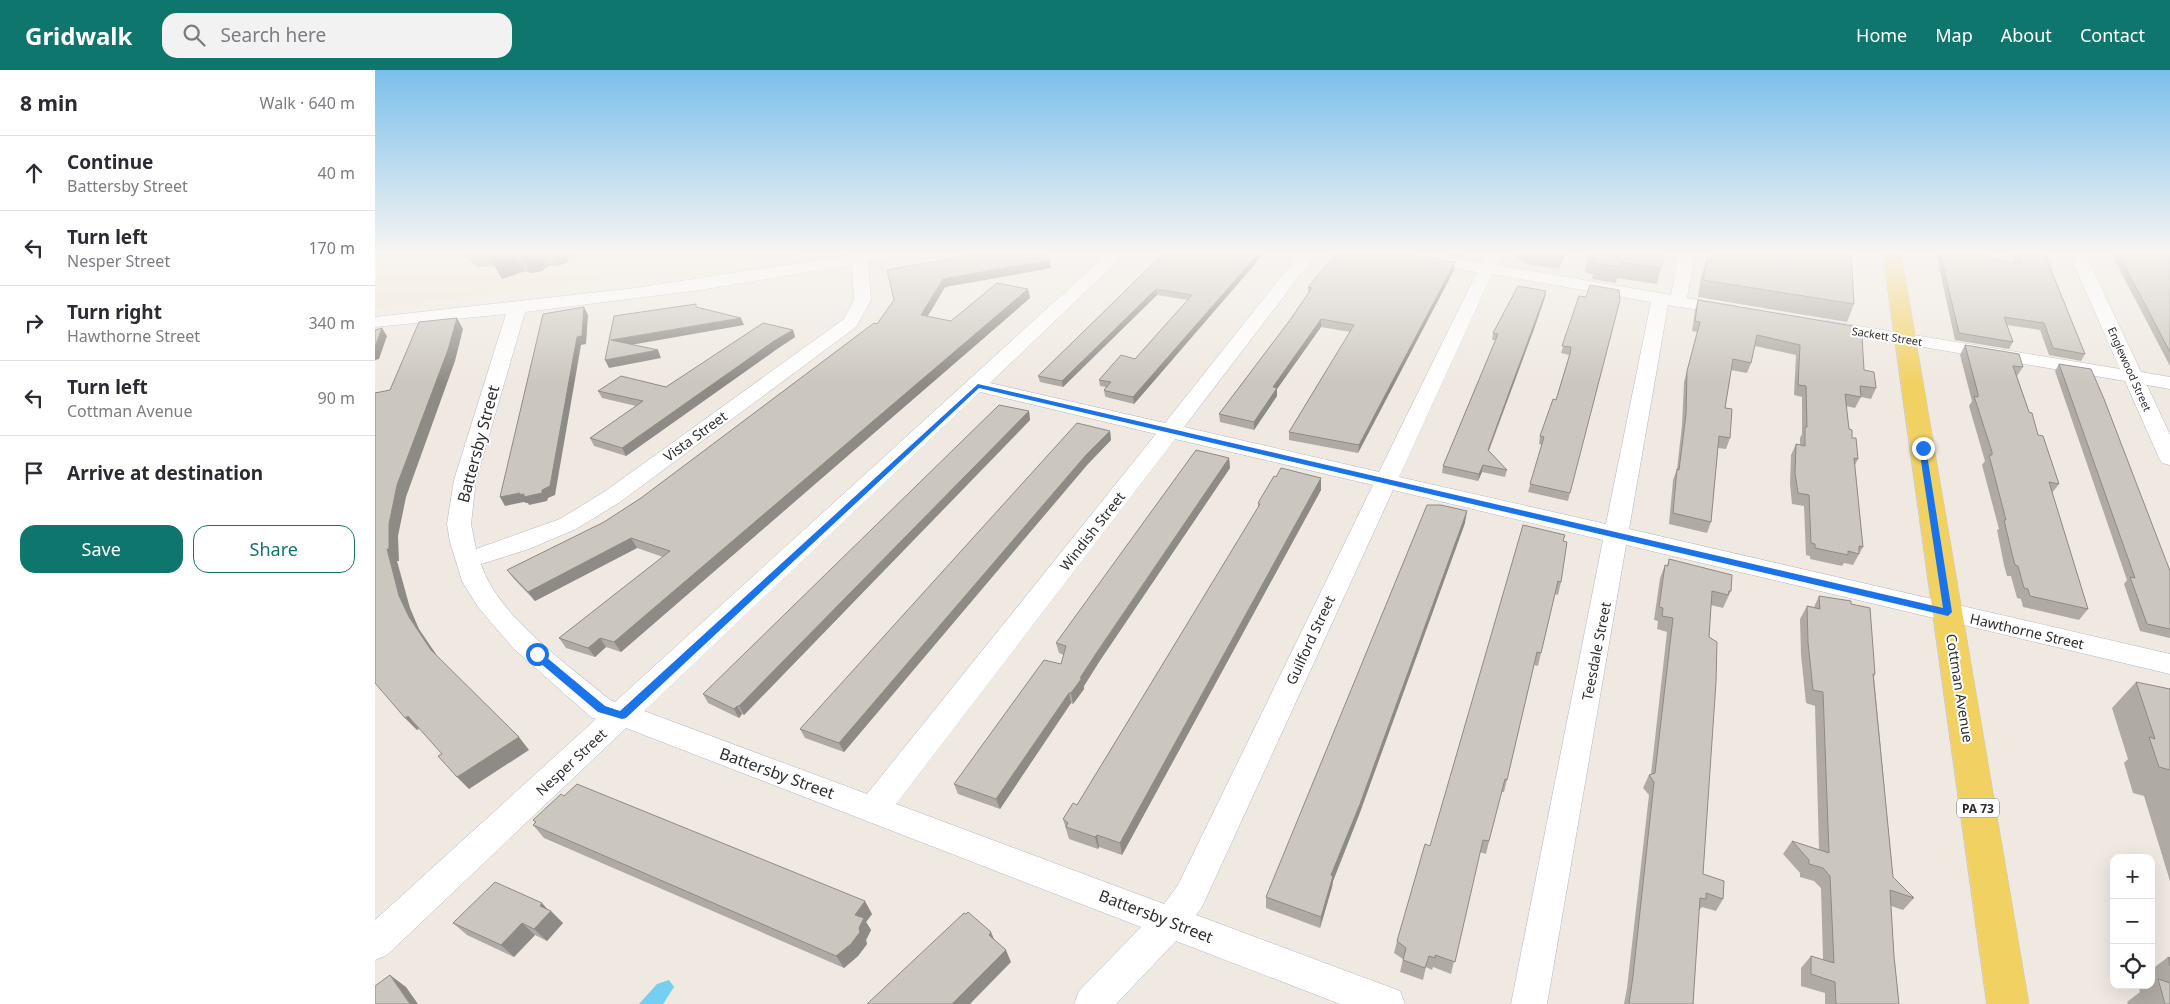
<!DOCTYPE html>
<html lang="en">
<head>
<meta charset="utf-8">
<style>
  :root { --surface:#fff; --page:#f2f2f3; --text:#2b2b33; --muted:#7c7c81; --line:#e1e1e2; --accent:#0f766e }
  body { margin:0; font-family:"Noto Sans",sans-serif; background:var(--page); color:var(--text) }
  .controls { position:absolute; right:15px; bottom:15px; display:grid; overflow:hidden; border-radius:10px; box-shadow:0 5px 20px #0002 }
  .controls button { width:45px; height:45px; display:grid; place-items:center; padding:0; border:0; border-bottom:1px solid var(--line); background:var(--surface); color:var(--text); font:25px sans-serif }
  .stop { position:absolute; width:15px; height:15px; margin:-11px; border:4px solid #1a73e8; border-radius:50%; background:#fff }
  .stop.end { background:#1a73e8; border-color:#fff; box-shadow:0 1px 5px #0008 }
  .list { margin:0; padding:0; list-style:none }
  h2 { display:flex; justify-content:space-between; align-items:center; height:65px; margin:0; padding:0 20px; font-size:21px }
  h2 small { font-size:16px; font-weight:400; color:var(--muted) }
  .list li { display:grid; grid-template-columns:32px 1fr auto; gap:15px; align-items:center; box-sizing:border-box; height:75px; padding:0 20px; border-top:1px solid var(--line) }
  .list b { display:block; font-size:19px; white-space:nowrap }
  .list p { margin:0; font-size:16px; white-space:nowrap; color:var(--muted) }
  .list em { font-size:16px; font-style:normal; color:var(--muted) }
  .actions { display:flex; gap:10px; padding:15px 20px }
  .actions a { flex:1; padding:11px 0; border:1px solid var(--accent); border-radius:15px; text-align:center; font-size:18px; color:var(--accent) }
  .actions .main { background:var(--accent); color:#fff }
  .icon { flex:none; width:28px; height:28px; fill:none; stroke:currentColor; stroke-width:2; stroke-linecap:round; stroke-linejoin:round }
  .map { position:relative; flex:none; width:1795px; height:934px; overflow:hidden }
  header { display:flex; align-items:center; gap:30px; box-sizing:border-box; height:70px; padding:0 25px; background:var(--accent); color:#fff }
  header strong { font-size:24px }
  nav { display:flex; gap:28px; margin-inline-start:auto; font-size:18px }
  .search { width:350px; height:45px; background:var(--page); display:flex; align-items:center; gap:12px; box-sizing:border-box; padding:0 18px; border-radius:15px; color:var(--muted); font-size:19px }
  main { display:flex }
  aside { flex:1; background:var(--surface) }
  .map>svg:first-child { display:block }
  .education { fill:#f0e6d1 }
  .water { fill:#75cff0 }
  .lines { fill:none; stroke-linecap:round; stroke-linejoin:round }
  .minor-casing { stroke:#b4b7c1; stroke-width:1 }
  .major-casing { stroke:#c9c9c9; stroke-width:1 }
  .minor { fill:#fff; fill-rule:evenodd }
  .major { fill:#f2d163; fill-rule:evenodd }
  .wall { fill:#afaba4 }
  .shaded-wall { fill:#8e8b86 }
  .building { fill:#cbc7bf; stroke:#8e8b86 }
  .route { fill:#1a73e8 }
  .labels { text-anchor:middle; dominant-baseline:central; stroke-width:4; stroke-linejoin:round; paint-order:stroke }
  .far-street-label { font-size:11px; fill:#2e2e2e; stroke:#fff }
  .shield { fill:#fff; stroke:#6d6d6d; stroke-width:1 }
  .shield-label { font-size:12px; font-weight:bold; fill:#2e2e2e }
  .street-label { font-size:14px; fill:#2e2e2e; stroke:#fff }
  .near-street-label { font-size:16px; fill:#2e2e2e; stroke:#fff }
</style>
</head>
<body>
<header>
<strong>Gridwalk</strong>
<div class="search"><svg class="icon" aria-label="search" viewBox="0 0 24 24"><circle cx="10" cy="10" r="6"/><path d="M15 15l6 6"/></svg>Search here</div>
<nav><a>Home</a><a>Map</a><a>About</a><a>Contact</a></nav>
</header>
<main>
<aside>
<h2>8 min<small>Walk · 640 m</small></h2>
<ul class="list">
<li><svg class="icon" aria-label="ahead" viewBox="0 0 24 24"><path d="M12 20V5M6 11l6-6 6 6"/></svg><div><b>Continue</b><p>Battersby Street</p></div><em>40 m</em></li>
<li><svg class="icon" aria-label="left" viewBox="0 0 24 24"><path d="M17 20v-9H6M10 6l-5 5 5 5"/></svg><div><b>Turn left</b><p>Nesper Street</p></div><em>170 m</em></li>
<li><svg class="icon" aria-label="right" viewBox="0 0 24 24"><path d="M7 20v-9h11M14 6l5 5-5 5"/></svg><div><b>Turn right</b><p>Hawthorne Street</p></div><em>340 m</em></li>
<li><svg class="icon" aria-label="left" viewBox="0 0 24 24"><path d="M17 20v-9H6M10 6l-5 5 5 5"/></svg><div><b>Turn left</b><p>Cottman Avenue</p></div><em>90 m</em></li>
<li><svg class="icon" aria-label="arrive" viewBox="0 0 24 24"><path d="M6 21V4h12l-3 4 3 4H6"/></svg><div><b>Arrive at destination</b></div></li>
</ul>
<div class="actions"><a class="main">Save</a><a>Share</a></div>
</aside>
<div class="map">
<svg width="1795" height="934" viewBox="0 0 1795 934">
  <rect width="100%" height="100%" fill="#efe9e1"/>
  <!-- education -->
  <path class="education" d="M0 183H444L0 238Z"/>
  <!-- water -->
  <path class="water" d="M294 910 299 917 288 934H264L282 914Z"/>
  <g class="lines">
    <!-- minor casing -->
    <g class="minor-casing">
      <path id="minor" d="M490 183H526L524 186 493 192 496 230 481 257 245 432 201 459 154 479 106 494C123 547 194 595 235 630L240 632 733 183H751L615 313 790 353 925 183H942L809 357 1004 402 1102 202 1021 188 1013 183H1050L1106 193 1111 183H1127L1121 195 1296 225 1304 183H1320L1312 228 1360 236 1363 240 1360 244 1354 245 1293 235 1254 459 1795 584V604L1251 475 1172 934H1136L1228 470 1018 420 827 837 821 845 1025 921 1030 934H965L801 871 741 934H699L704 921 766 857 251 658 12 885 0 890V850L221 649 216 647 138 578 103 537 87 511 75 472 72 454 79 410 131 244 0 257V247L260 218ZM477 195 479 230 469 249 229 422 185 449 101 479 96 454 101 410 150 242 325 220ZM1117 204 1276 232 1231 454 1024 407ZM605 322 781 364 492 724 269 641ZM800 369 998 415 803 815 789 834 521 734Z
        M1694 183H1710L1766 302 1795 307V319L1772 315 1795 365V395L1787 393 1784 388 1750 311 1447 260 1441 259 1438 255 1441 251 1447 250 1745 299Z"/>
    </g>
    <!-- major casing -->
    <g class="major-casing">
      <path id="major" d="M1508 183H1526L1654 934H1612Z"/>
    </g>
    <!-- minor -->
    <use href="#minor" class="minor"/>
    <!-- major -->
    <use href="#major" class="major"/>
  </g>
  <!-- wall -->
  <path class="wall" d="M87 183H205L203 185 192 188 193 192 183 196H173L167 201 155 203 150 201 127 209 120 196 102 197Z
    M789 183 880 194 759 334 731 327 730 326 729 320 731 317 725 316 724 310 760 289 813 230 782 225 688 317 665 312 663 306Z
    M1063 183H1088L1086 187Z
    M1141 183H1190L1184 199 1152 194 1140 188Z
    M1338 183H1476L1479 234 1472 252 1323 227 1326 206 1332 189 1336 190Z
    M1561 183H1611L1613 189 1641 193 1637 183H1670L1710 284 1706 291 1674 285 1665 260 1632 255 1638 272 1634 279 1580 270Z
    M1736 183H1795V296Z
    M1213 187 1286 198 1282 214 1242 208 1241 213 1217 209 1218 204 1210 203Z
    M676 198 570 217 553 246 576 251 653 219 655 228 246 582 231 577 220 587 191 578 184 568 288 487 262 478 160 531 139 509 132 500 229 452 266 428 502 254 519 230 512 200Z
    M1079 200 983 383 914 370V362L975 262 946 257 902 319V326L879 360 845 352 844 344 915 250 933 224V217Z
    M1171 221 1170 227 1159 259 1114 381 1132 400 1130 407 1107 402 1103 411 1067 403 1068 396 1121 270H1117L1118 263Z
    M1204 226 1195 423 1193 431 1153 422 1167 375 1164 374 1165 366 1181 330 1194 285 1186 283Z
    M1323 230 1479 265 1489 300 1501 318 1496 329 1486 327 1480 338 1471 336 1474 359 1477 368 1483 389 1480 395 1488 477 1478 495 1469 493 1467 496 1435 489V486L1431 485 1429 436 1417 434 1415 414 1416 385 1421 374 1425 375V368L1427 364V327L1419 325 1421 285 1380 276 1376 293 1372 303 1356 300 1350 338 1355 368 1351 379 1343 378 1336 452 1332 463 1294 454 1298 410 1302 399 1307 355 1309 312 1322 262 1317 261 1320 240Z
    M418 260 420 267 402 279 251 386 219 376 215 368 261 336 227 328 223 321 291 317Z
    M1590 275 1648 297 1642 306 1654 342 1684 414 1677 423 1713 539 1704 550 1648 537 1646 529 1642 528 1636 506H1632L1629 495 1622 460 1624 459 1607 395 1610 391 1594 336 1597 331 1585 285Z
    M1684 294 1795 501V568L1765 561 1749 514 1752 510 1680 301Z
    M654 341 655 350 369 645 367 644 364 648 333 633 328 624Z
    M735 361 736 370 712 395 469 682 430 668 425 659Z
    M854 388 855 398 724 592 709 616V619L698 634 696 633 625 739 583 724 579 714 686 594 689 585 684 583 681 573Z
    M901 407 946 408V420L747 785 724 777 723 779 694 769 688 749 702 735 741 671 883 438V433Z
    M1090 453 984 745 958 811 957 817 945 858 891 838V827Z
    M1188 471 1186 512 1183 525 1180 524 1163 596 1159 595 1132 710 1129 722H1126L1111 784 1105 782 1076 904 1058 897 1057 900 1051 897 1048 910 1025 902 1028 889 1019 883 1022 871 1055 776Z
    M1294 489 1356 521 1348 538 1336 535 1334 567 1328 804 1348 829 1341 841 1327 837 1324 840 1318 934H1249L1252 918 1274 725 1268 718 1274 705 1276 704 1292 562 1282 559 1283 551 1279 550 1285 508 1290 495 1292 496Z
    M1444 526 1476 534 1500 604 1499 607 1518 807 1539 828 1528 840 1516 836 1519 886 1524 934H1450V923L1426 916V898L1436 886 1448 890 1446 818 1439 811 1425 807V803L1408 784 1417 771 1444 780 1440 636 1431 633 1426 585 1425 549 1432 536 1439 537Z
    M1761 612 1795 619V811L1769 726 1758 723 1749 693 1753 689 1737 638Z
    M158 750 497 844 491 852 496 860 491 870 492 874 483 886 469 898 169 768 158 755 160 752Z
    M172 839 188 853 172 871 160 865 139 887 92 865 78 853Z
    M1793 887 1795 888V934H1753L1752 932 1765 922 1763 915H1776V900Z"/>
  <!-- shaded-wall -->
  <path class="shaded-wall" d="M123 183H140L150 201 127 209 114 186Z
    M144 183H166L173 196 167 201 155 203Z
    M177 183H205L203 185 192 188 193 192 183 196Z
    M884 183H888L880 194 759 334 758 327Z
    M1187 183H1190L1184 199Z
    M675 190 676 198 570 217 548 254 546 245 568 209Z
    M1080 192 1079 200 983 383 984 375Z
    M653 219 655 228 246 582 239 572Z
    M781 219 782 225 688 317 687 311Z
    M1171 221 1170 227 1159 259 1111 387 1113 380Z
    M209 237 213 245 211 274 206 275 180 425 173 428 172 431 154 435 153 433H151L149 432 130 436 125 427 145 423 167 420Z
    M82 248 88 259 80 291 31 427 23 466 24 491H22L35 538 44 559 67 593 56 580 34 547 24 526 12 479 14 454 22 415Z
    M366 248 369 255 239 278 236 270Z
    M946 249V257L902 319V326L879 360V352L898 317Z
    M7 258 12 266 4 289 0 290V277Z
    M418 260 420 267 402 279 251 386 247 378 399 271Z
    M283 280 286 288 234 298 230 290Z
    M654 341 655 350 369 645 364 636Z
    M735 361 736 370 712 395 469 682 464 673 711 385Z
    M854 388 855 398 724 592 709 616V619L698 634 696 623 705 608Z
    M1108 395 1107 402 1103 411 1104 404Z
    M946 408V420L747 785 745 773Z
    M1092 441 1090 453 984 745 958 811 957 817 945 858 946 847 956 805Z
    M256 468 262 478 160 531 153 522Z
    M225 568 231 577 220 587 213 578Z
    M694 623 696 633 625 739 621 729Z
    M362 636 367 644 364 648 359 639Z
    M33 646 44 659 42 660 30 648Z
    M144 667 154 680 94 719 82 707Z
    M722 765 724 777 723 779 720 767Z
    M490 831 497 844 491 852 496 860 491 870 492 874 483 886 469 898 461 886 480 845Z
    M167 833 175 842 176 841 188 853 172 871 159 859 165 836Z
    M147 853 160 865 139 887 126 875Z
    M616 862 621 874 614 865Z
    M631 880 636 892 595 934H577Z
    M15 905 31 917 43 934H35Z"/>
  <!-- building -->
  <path class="building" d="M116 183H123L114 186Z
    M608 183H671L675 190 568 209 546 245 576 251 622 213 653 219 239 572 225 568 213 578 184 568 295 481 256 468 153 522 132 500 229 452 266 428 499 253 502 254 519 230 512 200Z
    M789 183H884L758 327 731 321 729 320 736 312 724 310 746 285 760 289 817 225 781 219 687 311 663 306Z
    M962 183H1025L1080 192 984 375 914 362 979 255 946 249 898 317 902 318 879 352 844 344 915 250 937 218 933 217Z
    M1215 183H1289L1286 198 1244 192 1245 197 1220 193 1222 189 1213 187Z
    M1338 183 1350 184V183H1476L1479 234 1328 210 1332 189 1337 190Z
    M1565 183H1611L1613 189 1647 194 1643 183H1669L1710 284 1678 278 1669 253 1629 247 1638 272 1584 263Z
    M1743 183H1795V282Z
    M1215 215 1244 220 1245 230 1195 423 1155 414 1169 367 1165 366 1178 329 1181 330 1195 284 1196 277 1187 276 1204 226 1211 227Z
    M1143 216 1171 221 1160 252 1113 380 1132 400 1108 395 1104 404 1068 396 1123 264 1118 263Z
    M1323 230 1478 256 1479 265 1487 266 1489 300 1499 302 1501 318 1485 316 1486 327 1470 324 1474 359 1477 360V368H1481L1483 389 1479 388 1488 477 1484 476V484L1473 481V485L1440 478V474L1436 473 1434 425 1423 423 1420 403 1421 374 1430 376V357H1432L1431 316 1423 315 1425 275 1382 265 1376 293 1358 289 1350 338 1357 339 1355 368 1344 366 1336 452 1298 443 1302 399 1304 400 1311 344 1312 301 1325 252 1320 251Z
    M321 234V237L366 248 236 270 283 280 230 290 239 246Z
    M209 237 207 266 202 267 175 416 167 420V423L149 427V424L145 425V423L125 427 168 244Z
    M82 248 73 280 22 415 14 454V479H12L24 526 34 547 56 580 144 667 82 707 63 686 67 684 33 646 30 648 0 613V323L15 320 44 252Z
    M388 253 418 260 399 271 247 378 215 368 268 331 223 321 246 306 291 317Z
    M7 258 0 277V260Z
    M1590 275 1644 284 1648 297 1638 296 1654 342 1657 343 1663 365 1668 366 1684 414 1674 412 1713 539 1655 526 1653 519 1649 518 1643 496 1640 495 1637 484 1629 450H1631L1614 385H1617V382L1599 326 1603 327V324Z
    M1684 294 1716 299 1729 329 1795 501V559L1772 554 1755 507 1760 508Z
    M624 335 654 341 364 636H362L359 639 328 624Z
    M702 353 735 361 711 385 464 673 425 659Z
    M821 380 854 388 722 582 705 608H707L696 623H694L621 729 579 714 669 590 686 594 691 576 681 573Z
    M906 398 946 408 745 773 722 765 720 767 691 757 693 753 688 749 698 733 702 735 741 671 885 434 883 433 899 406 901 407Z
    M1052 435H1066L1092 441 985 734 956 805 958 806 946 847 891 827Z
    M1148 455 1190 465 1188 471 1192 472 1186 512 1183 511 1166 583 1162 582 1132 710 1130 709 1114 771 1108 770 1080 892 1060 885V888L1054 886 1050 898 1028 890 1031 878 1022 871 1050 774 1055 776Z
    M1294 489 1357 505 1356 521H1354L1353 525 1337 521 1334 567 1342 572 1341 612 1328 804 1349 811 1348 829 1331 823V829L1325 828 1318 934H1254L1258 906 1279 712 1274 705 1280 703 1298 548 1287 546 1288 538 1284 537 1290 495 1293 496Z
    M1444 526 1476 531V534L1495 538 1500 604H1498L1518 807 1539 828 1515 820 1519 886 1524 934H1461L1460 912 1436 904V886L1459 893 1455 806 1448 798 1434 794V790L1417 771 1454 783 1448 622 1438 620 1433 572 1432 536 1445 539Z
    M1761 612 1795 619V700L1784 697 1774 667 1780 669Z
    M202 714 490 831 480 845 489 848 484 858 485 862 476 874 461 886 158 755 161 752 158 750 186 724 189 726Z
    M120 812 167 833 165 836 176 841 159 859 147 853 126 875 78 853Z
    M593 842 616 862 614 865 631 880 577 934H492L589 843 591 844Z
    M1793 887 1795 888V896Z
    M15 905 35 934H0V916Z
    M1783 909 1795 913V934H1790Z"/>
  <!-- sky -->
  <linearGradient id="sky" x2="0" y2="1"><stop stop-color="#7abfeb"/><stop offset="0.58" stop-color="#f8f5f2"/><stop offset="1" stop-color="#f8f5f2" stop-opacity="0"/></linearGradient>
  <rect width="1795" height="314" fill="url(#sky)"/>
  <!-- route -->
  <path class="route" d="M603 314 1568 538 1544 378 1548 376 1551 378 1577 542 1573 546 604 318 251 648 247 649 223 642 158 587V582H165L230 636 245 641Z"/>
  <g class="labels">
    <!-- far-street labels -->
    <g class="far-street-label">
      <text transform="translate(1512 266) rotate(9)">Sackett Street</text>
      <text transform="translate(1755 299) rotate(66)">Englewood Street</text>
    </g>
    <!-- shield labels -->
    <rect class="shield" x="1582" y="728.5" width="42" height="19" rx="4"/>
    <g class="shield-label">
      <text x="1603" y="738">PA 73</text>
    </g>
    <!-- street labels -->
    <g class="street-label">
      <text transform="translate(320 366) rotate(-36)">Vista Street</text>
      <text transform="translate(717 461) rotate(-52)">Windish Street</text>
      <text transform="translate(1652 561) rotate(13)">Hawthorne Street</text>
      <text transform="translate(935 570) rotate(-65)">Guilford Street</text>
      <text transform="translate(1221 581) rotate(-79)">Teesdale Street</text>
      <text transform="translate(1585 618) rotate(81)">Cottman Avenue</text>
      <text transform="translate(196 692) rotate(-43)">Nesper Street</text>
    </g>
    <!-- near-street labels -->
    <g class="near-street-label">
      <text transform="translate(103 374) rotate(-75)">Battersby Street</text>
      <text transform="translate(402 703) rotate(20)">Battersby Street</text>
      <text transform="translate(781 846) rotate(21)">Battersby Street</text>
    </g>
  </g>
</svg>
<div class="controls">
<button>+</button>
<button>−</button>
<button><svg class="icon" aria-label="locate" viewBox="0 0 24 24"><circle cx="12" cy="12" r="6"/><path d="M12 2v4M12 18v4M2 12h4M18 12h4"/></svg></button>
</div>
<div class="stop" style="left:162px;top:584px"></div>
<div class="stop end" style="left:1548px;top:378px"></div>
</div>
</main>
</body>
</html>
